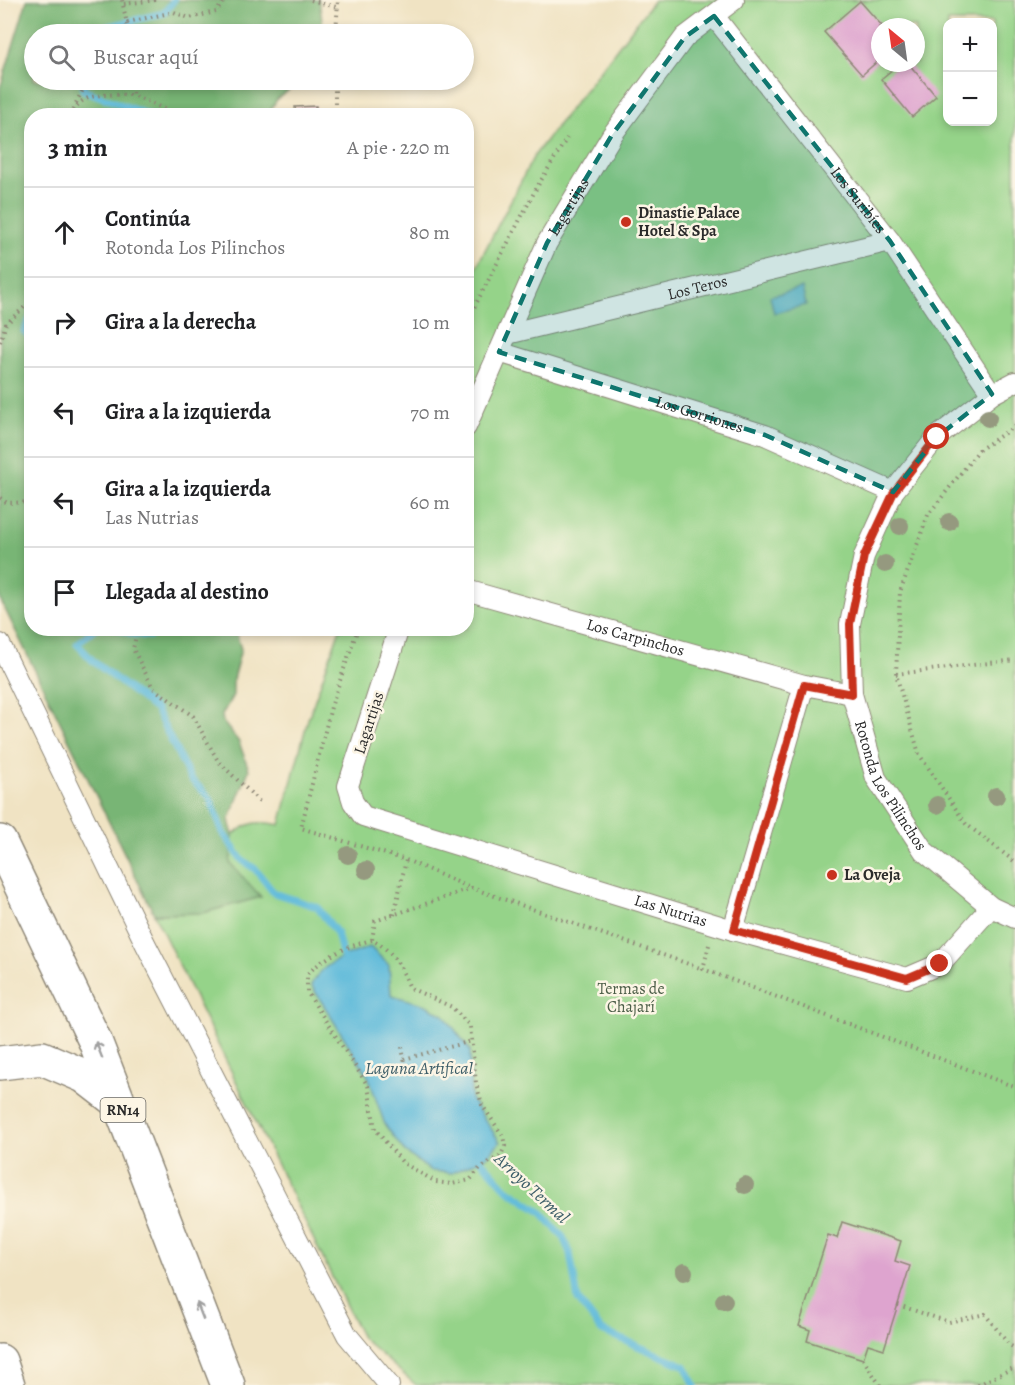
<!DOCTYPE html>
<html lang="es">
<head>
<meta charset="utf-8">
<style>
  :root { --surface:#fff; --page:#f6f6f6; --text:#202124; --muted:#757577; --line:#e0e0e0 }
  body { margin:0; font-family:Alegreya,serif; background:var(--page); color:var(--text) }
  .controls { position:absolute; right:18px; top:18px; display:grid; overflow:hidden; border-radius:12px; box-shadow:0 3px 9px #0003 }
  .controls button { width:54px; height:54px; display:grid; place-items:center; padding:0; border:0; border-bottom:2px solid var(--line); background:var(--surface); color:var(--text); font:30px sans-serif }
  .compass { position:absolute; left:871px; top:18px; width:54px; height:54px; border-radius:50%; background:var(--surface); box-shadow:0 3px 9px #0003; rotate:331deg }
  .stop { position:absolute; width:18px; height:18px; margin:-14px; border:4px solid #c8321e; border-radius:50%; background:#fff }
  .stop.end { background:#c8321e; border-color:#fff; box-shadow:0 2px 6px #0008 }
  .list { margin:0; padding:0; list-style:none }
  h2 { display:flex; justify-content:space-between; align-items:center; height:78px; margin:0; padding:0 24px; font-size:26px }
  h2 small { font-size:20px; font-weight:400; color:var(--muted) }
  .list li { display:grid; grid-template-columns:39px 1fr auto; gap:18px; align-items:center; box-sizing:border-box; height:90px; padding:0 24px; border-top:2px solid var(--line) }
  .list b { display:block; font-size:22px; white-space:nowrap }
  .list p { margin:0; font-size:20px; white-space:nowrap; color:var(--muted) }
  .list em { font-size:20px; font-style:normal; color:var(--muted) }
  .icon { flex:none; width:33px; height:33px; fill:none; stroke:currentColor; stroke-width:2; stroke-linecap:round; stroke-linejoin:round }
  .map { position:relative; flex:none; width:1015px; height:1385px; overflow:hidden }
  .search { position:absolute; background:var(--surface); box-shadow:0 3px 9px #0003; left:24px; top:24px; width:450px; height:66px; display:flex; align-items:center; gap:15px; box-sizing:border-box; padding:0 21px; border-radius:33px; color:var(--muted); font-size:22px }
  .panel { position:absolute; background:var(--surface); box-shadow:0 3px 9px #0003; left:24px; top:108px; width:450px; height:528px; border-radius:24px }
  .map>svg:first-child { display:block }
  .green { fill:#95d389; stroke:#607f5a; stroke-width:1.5; fill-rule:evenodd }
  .forest { fill:#78b575; stroke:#527050; stroke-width:1.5 }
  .water { fill:#5cb9da; stroke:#447282; stroke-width:1.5 }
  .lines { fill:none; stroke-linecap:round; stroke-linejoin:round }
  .stream { stroke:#5cb9da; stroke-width:7 }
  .building { fill:#dea4cf }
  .street-casing { stroke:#8e8777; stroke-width:22 }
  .highway-casing { stroke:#8e8777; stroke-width:36 }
  .path { stroke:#8e8777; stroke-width:4; stroke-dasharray:1.5 4.5; stroke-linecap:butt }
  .street { stroke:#fff; stroke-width:20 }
  .highway { stroke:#fff; stroke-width:33 }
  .tree { fill:#95997f }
  .oneway { stroke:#a0a0a0 }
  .route { stroke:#c8321e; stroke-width:8 }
  .marked { fill:#0f766e; fill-opacity:0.2; stroke:#0f766e; stroke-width:4.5; stroke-dasharray:12 8; stroke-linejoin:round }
  .poi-dot { fill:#c8321e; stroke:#fcf5e5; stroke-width:2 }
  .labels { text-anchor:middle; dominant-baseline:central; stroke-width:5; stroke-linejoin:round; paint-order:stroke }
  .shield { fill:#fcf5e5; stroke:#6a6863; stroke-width:1.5 }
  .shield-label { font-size:15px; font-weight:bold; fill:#2b2b2b }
  .street-label { font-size:16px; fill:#2b2b2b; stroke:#fcf5e5 }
  .poi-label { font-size:16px; font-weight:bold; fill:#2b2b2b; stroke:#fcf5e5; text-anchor:start }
  .park-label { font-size:16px; fill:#4b5d47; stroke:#fcf5e5 }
  .water-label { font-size:18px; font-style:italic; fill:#3c5d68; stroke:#fcf5e5 }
</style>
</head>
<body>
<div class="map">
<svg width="1015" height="1385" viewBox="0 0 1015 1385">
  <rect width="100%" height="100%" fill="#fcf5e5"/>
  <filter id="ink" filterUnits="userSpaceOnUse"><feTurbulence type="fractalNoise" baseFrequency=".0167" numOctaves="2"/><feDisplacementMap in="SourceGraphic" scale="12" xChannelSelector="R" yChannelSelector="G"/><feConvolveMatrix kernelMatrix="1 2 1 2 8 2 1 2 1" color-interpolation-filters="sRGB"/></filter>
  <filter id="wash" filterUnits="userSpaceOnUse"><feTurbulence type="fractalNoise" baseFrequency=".008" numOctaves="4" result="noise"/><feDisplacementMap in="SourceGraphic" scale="24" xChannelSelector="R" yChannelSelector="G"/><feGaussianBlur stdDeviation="1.35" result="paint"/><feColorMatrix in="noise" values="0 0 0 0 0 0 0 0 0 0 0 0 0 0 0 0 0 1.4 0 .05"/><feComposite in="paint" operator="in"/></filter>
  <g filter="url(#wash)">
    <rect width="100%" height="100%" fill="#f0e3c3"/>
    <!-- green -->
    <path class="green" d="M654 0H1015V1385H416L362 1338 154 914 203 913 260 896 230 864 233 835C249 821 259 821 280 825L308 719 340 629 466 628 467 285 534 156ZM948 22H992V122H948ZM880 27H916V63H880Z"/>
    <!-- forest -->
    <path class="forest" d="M27 0H319L324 34H34V80H303L277 99 268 115 32 116V628L235 629 241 649 233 679V695L222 715 223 722 239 742 249 770 229 820 233 835 230 863 261 897 203 913 154 914 0 599V88Z"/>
    <!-- water -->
    <path class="water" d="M802 288 806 305 774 313 770 296Z
      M370 947 389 965 391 995 426 1005 444 1015 470 1050 471 1099 500 1142 488 1156 452 1173 431 1171 405 1152 385 1125 368 1076 311 985C322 962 348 955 370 947Z"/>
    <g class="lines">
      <!-- stream -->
      <path class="stream" d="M89 34 90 31 164 13 174 0
        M84 80 83 90 151 116
        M32 316 24 331 32 339
        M95 628 77 644 94 662 156 710 190 778 210 798 223 833 242 860 255 869 274 893 317 907 337 933 343 957
        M117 628 132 634 150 636V628
        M481 1160 507 1189 541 1212 563 1237 570 1253 578 1300 602 1331 685 1366 695 1385"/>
    </g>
    <g id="blocks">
      <!-- building -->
      <path class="building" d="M860 1 883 27H880L878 42 880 59 862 75 824 32Z
        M900 63H908L936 96 912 117 881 79Z
        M316 106V116H296L295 107Z
        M842 1222 901 1241 895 1261 910 1266 884 1349 868 1344 863 1359 807 1341 810 1330 799 1326 828 1235 837 1238Z"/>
    </g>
  </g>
  <g filter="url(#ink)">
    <use href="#blocks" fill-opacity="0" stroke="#8e8777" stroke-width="1.5"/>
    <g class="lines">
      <!-- street casing -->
      <g class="street-casing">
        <g id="street">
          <path id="s1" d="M714 16 890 241 992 394"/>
          <path id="s2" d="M507 334 890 241"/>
          <path id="s3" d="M499 352 765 435 893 492"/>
          <path id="s4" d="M1015 382 992 394 937 437 893 492 864 556 850 624 852 694 876 778 924 851 991 907 1015 918"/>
          <path id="s5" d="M466 427 547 243 612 135 685 37 734 0"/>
          <path id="s6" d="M466 590 804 685"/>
          <path id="s7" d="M399 628 348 786 353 802 363 816 733 930 907 978 940 964 991 907"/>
          <path d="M0 644 145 943 347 1335 389 1385"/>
          <path d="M733 930 804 685 852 694"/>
        </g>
      </g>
      <!-- highway casing -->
      <g class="highway-casing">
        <path id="highway" d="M0 842 95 1041 228 1385
          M0 1063 42 1058 84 1076 119 1103
          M0 1361 8 1385"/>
      </g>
      <!-- path -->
      <path class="path" d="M122 0 129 34
        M311 0 336 7
        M124 4 155 0
        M124 34 128 22 174 12 189 18 216 12 225 0
        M336 34 338 0
        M132 80 133 95 180 116
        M76 103 88 80
        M71 116C80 90 110 95 133 95
        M335 116V80
        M466 323 537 187 567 138
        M0 342 6 324 32 300
        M1015 426 979 450 928 515 900 592 896 674 919 754 966 824 1015 862
        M0 498 7 503 32 502
        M138 628 133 649 153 688 193 716 218 761 260 802
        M358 628 331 707 301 828 406 860 471 888
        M896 674 1015 660
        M394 915 406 860
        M372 940C347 946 326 956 307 974V992L368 1086 375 1129 403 1163 436 1182 452 1184 470 1180 480 1168 501 1155 505 1146 503 1136 482 1105 476 1083 470 1026 452 1007 410 988C401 967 394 951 372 940L375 921 472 888 703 969
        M709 945 703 969 1015 1087
        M402 1047 404 1059 472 1041
        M898 1305 949 1322 985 1314 1009 1345 1015 1348
        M863 1359 880 1385
        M978 1385 1015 1367"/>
      <!-- street -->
      <use href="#street" class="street"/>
      <!-- highway -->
      <use href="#highway" class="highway"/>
    </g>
    <!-- trees -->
    <g class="tree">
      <circle cx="988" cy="418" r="9"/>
      <circle cx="949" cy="522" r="9"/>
      <circle cx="900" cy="526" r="9"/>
      <circle cx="885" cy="564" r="9"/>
      <circle cx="996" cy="796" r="9"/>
      <circle cx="937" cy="805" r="9"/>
      <circle cx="348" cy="855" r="9"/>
      <circle cx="366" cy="870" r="9"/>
      <circle cx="745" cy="1185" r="9"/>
      <circle cx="684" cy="1272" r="9"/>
      <circle cx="724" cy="1301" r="9"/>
    </g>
    <!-- one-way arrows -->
    <defs><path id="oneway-shaft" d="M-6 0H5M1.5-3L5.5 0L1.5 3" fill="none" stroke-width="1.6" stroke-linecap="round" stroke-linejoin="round" transform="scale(1.5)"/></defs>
    <g class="oneway">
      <use href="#oneway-shaft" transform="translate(99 1050) rotate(-112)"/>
      <use href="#oneway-shaft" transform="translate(200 1311) rotate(-111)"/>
    </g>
  </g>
  <g class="lines" filter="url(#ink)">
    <!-- route -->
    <path class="route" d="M937 437 894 492 864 556 850 624 852 694 804 685 734 930 907 978 940 964"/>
  </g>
  <!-- marked area -->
  <path class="marked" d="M714 16 890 241 992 394 937 437 893 492 765 435 499 352 547 243 612 135 685 37Z"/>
  <!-- markers -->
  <g class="poi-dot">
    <circle cx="626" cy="222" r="6"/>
    <circle cx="832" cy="875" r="6"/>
  </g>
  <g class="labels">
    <!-- shield labels -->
    <rect class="shield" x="100.5" y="1098" width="45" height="24" rx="4.5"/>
    <g class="shield-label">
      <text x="123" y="1110">RN14</text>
    </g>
    <!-- street labels -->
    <g class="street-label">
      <text stroke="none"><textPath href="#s1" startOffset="234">Los Suribíes</textPath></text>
      <text stroke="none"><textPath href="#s5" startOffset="243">Lagartijas</textPath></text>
      <text stroke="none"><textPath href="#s2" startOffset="196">Los Teros</textPath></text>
      <text stroke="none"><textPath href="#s3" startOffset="210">Los Gorriones</textPath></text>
      <text stroke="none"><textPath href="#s6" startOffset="176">Los Carpinchos</textPath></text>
      <text transform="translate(369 723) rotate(-72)">Lagartijas</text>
      <text stroke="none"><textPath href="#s4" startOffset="476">Rotonda Los Pilinchos</textPath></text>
      <text stroke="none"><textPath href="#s7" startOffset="522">Las Nutrias</textPath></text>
    </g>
    <!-- poi labels -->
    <g class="poi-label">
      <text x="638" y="213">Dinastie Palace<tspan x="638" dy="18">Hotel &amp; Spa</tspan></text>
      <text x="844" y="875">La Oveja</text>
    </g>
    <!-- park labels -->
    <g class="park-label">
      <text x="631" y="989">Termas de<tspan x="631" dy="18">Chajarí</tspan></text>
    </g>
    <!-- water labels -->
    <g class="water-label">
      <text x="419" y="1068">Laguna Artifical</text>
      <text transform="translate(532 1188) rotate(43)">Arroyo Termal</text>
    </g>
  </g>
</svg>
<div class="controls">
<button>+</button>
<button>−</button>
</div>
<svg class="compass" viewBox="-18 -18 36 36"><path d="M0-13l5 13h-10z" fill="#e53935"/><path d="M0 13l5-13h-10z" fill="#757577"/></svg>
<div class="stop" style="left:937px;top:437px"></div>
<div class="stop end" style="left:940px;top:964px"></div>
<div class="search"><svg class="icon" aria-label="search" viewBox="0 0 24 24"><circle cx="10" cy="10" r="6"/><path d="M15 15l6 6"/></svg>Buscar aquí</div>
<section class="panel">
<h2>3 min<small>A pie · 220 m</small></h2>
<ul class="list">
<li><svg class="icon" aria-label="ahead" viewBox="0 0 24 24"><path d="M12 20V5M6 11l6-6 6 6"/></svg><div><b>Continúa</b><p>Rotonda Los Pilinchos</p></div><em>80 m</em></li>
<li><svg class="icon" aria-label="right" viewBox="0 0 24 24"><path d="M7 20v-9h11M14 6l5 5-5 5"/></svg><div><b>Gira a la derecha</b></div><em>10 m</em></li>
<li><svg class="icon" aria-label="left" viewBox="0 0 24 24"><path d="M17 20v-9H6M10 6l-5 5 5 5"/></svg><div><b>Gira a la izquierda</b></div><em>70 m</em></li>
<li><svg class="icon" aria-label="left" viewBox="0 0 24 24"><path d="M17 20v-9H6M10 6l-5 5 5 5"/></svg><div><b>Gira a la izquierda</b><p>Las Nutrias</p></div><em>60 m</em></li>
<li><svg class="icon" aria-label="arrive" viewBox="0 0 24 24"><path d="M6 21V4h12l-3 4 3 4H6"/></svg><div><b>Llegada al destino</b></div></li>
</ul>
</section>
</div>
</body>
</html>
